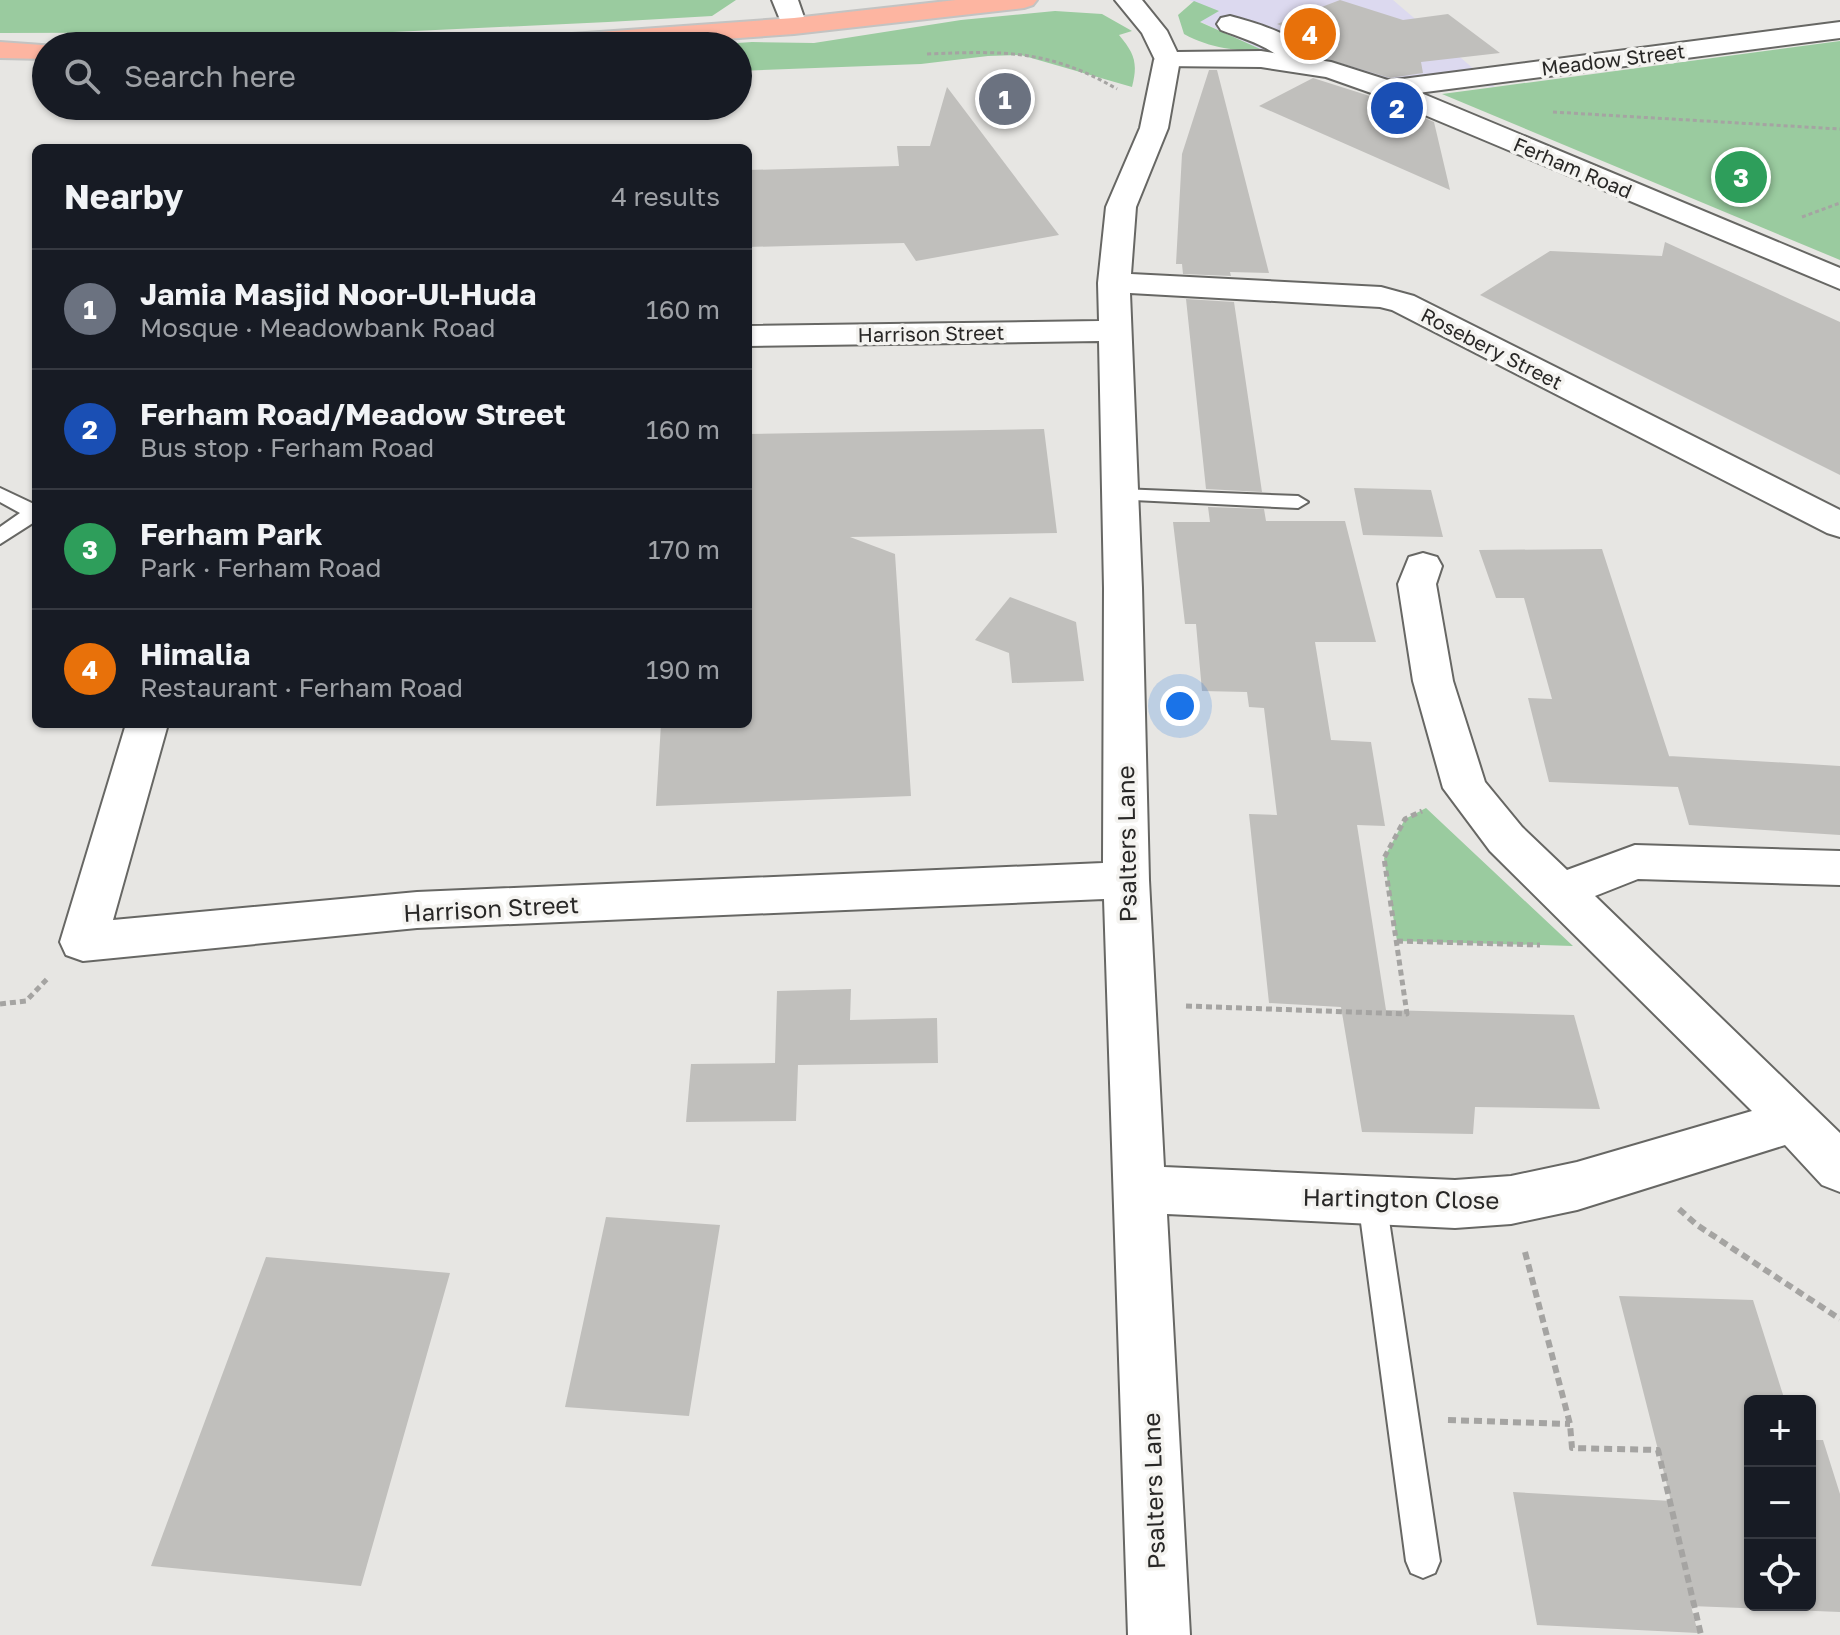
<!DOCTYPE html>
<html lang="en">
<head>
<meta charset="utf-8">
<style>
  :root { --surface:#171b24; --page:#242831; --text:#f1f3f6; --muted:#9ea1a6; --line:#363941; --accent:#7c3aed }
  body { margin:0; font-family:"Golos Text",sans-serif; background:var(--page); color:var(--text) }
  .controls { position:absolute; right:24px; bottom:24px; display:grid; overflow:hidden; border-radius:12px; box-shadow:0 2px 6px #0004 }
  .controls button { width:72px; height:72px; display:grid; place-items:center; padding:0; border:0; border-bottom:2px solid var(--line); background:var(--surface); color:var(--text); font:40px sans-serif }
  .you { position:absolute; left:1180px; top:706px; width:28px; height:28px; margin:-20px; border:6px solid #fff; border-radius:50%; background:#1a73e8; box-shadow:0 0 0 12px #1a73e833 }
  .badge { display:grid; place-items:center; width:52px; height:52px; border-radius:50%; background:var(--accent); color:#fff; font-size:26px; font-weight:700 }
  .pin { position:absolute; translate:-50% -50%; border:4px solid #fff; box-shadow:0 2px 8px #0006 }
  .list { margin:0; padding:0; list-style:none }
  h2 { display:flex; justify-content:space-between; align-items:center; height:104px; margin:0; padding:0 32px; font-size:34px }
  h2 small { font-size:26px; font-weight:400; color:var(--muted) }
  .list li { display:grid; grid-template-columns:52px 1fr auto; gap:24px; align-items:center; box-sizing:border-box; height:120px; padding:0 32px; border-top:2px solid var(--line) }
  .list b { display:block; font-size:30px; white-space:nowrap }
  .list p { margin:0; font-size:26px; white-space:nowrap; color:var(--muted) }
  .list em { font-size:26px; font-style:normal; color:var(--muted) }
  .icon { flex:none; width:44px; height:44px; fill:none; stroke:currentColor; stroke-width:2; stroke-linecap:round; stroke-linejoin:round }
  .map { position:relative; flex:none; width:1840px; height:1635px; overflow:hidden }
  .search { position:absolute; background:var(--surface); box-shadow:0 2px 6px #0004; left:32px; top:32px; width:720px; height:88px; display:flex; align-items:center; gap:20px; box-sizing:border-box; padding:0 28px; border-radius:44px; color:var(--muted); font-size:30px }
  .panel { position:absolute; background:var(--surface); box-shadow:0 2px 6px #0004; left:32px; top:144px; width:720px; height:584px; border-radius:12px }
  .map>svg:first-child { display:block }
  .commercial { fill:#dcd9ef }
  .green { fill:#9acb9f }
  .building { fill:#c0bfbc }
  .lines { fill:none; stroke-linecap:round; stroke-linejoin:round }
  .service-casing { stroke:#676764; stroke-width:4 }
  .minor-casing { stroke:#676764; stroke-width:4 }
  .tertiary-casing { stroke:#676764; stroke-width:4 }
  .primary-casing { stroke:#c3c3c2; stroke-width:4 }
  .path-far2 { stroke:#a5a4a2; stroke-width:3; stroke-dasharray:4 3; stroke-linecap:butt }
  .path-far1 { stroke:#a5a4a2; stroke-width:5; stroke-dasharray:6 4; stroke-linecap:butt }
  .path { stroke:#a5a4a2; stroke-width:6; stroke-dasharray:8 5; stroke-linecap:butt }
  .service { fill:#fff; fill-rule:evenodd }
  .minor { fill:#fff; fill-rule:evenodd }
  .tertiary { fill:#fff; fill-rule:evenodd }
  .primary { fill:#fdb5a1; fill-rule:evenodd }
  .labels { text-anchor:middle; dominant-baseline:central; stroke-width:7; stroke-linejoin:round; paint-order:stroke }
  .far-street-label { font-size:20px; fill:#282726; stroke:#f4f3f0 }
  .street-label { font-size:24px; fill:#282726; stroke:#f4f3f0 }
</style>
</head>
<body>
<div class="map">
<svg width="1840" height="1635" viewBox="0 0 1840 1635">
  <rect width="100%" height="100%" fill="#e7e6e3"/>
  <!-- commercial -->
  <path class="commercial" d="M1189 0H1393L1495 87 1377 78 1314 55 1267 52 1199 21 1218 11Z"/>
  <!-- green -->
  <path class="green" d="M0 0H736L712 16 608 22 393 32 0 33Z
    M1194 1 1219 11 1200 22 1267 52C1236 50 1211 49 1184 34L1178 15Z
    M1055 11 1102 14 1132 31 1119 35C1135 54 1138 63 1132 87L1021 55 988 56 921 64 738 71V46H694L752 42 814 43 961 20Z
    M1840 41V260L1442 94 1495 87Z
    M1426 808 1573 946 1397 941 1384 858 1405 819Z"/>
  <!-- building -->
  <path class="building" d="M1340 0 1403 20 1448 14 1500 53 1421 62 1423 73 1390 78 1323 58 1321 42 1277 24Z
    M1209 70H1217L1269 273 1230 272 1231 276 1183 274 1182 264H1176L1182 154Z
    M1313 78 1376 98 1434 122 1450 190 1259 106Z
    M947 87 1059 235 916 261 904 243 748 247V170L899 166 897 146H930Z
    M1665 242 1840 322V475L1480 295 1550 251 1662 256Z
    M1186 299 1234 302 1262 492 1206 489Z
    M1044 429 1057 533 850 537 895 554 911 796 656 806 661 724H748V434Z
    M1354 488 1431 490 1443 537 1363 535Z
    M1208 507 1264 509 1266 521H1345L1376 642H1315L1331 740 1371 742 1385 826 1357 825 1386 1010 1574 1015 1600 1109 1475 1107 1473 1134 1362 1132 1341 1007 1269 1003 1249 814 1277 815 1264 708 1249 707 1247 692 1202 691 1196 624H1185L1173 522H1210Z
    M1602 549 1670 759 1669 756 1840 766V835L1689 825 1678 787 1549 782 1528 698 1552 699 1524 598H1496L1479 550Z
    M1010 597 1076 622 1084 681 1012 683 1009 653 975 640Z
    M851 989 850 1020 937 1018 938 1063 798 1065 796 1121 686 1122 691 1064 775 1063 777 991Z
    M606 1217 720 1225 689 1416 565 1407Z
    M266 1257 450 1273 361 1586 151 1566Z
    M1619 1296 1753 1300 1785 1401H1750V1605H1810V1440H1823L1840 1494V1612L1691 1606 1698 1633 1537 1625 1513 1492 1671 1501Z"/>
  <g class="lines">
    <!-- service casing -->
    <g class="service-casing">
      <path id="service" d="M0 488 36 505V521L0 544V527L20 513 0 502Z
        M1120 489 1298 496 1308 502 1298 508 1113 499 1110 495 1113 491Z
        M1372 1187 1382 1191 1386 1200 1440 1561 1435 1573 1423 1578 1411 1573 1406 1561 1358 1200 1362 1191Z"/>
    </g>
    <!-- minor casing -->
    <g class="minor-casing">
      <path id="minor" d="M772 0H798L807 26 803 32H785Z
        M1230 16C1256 23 1308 37 1315 65L1312 71H1292C1276 47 1247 40 1221 30L1217 24 1221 18Z
        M1840 22V38L1387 97 1377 95 1373 89 1377 83 1387 81Z
        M1167 52 1176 54 1180 60 1168 128 1136 207 1131 274 1381 287 1414 296 1840 510V537L1827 533 1392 310 1380 307 1130 293 1142 588 1149 880 1164 1167 1455 1180 1511 1176 1577 1162 1752 1111 1490 851 1443 788 1413 681 1398 584 1409 557 1423 553 1437 557 1442 566 1436 584 1453 681 1485 782 1522 827 1567 870 1635 845 1840 851V885L1638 879 1595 896 1840 1133V1192L1822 1185 1785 1145 1577 1210 1511 1224 1455 1228 1167 1214 1190 1635H1128L1104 899 417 928 83 961 66 955 60 942 126 724H168L113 920 417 892 1103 863 1104 588 1099 341 748 346V326L1099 321 1098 283 1106 207 1140 128 1154 60 1158 54Z"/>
    </g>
    <!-- tertiary casing -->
    <g class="tertiary-casing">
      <path id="tertiary" d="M1115 0H1142L1167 31 1177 52 1261 51 1331 62 1397 83 1840 268V289L1377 95 1326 77 1261 67 1158 66 1142 33Z"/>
    </g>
    <!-- primary casing -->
    <g class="primary-casing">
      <path id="primary" d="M956 0H1037L1033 5 1024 8 794 34 626 46H503L507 40 516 38 794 18Z
        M0 42 56 46H46V59L0 58Z"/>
    </g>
    <!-- path-far2 -->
    <path class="path-far2" d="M927 54C1004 51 1048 49 1117 89
      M1553 112 1840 129
      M1802 217 1840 203"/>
    <!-- path-far1 -->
    <path class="path-far1" d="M1397 941 1540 945
      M0 1004 26 1001 49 977
      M1186 1006 1407 1014 1384 858 1405 819 1422 811"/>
    <!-- path -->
    <path class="path" d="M1679 1209 1697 1225 1840 1319
      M1525 1252 1570 1424 1572 1448 1658 1450 1701 1635
      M1448 1420 1570 1424"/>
    <!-- service -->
    <use href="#service" class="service"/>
    <!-- minor -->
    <use href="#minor" class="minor"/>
    <!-- tertiary -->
    <use href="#tertiary" class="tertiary"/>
    <!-- primary -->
    <use href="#primary" class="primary"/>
  </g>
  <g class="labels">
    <!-- far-street labels -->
    <g class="far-street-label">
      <text transform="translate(1613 59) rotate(-7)">Meadow Street</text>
      <text transform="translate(1573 167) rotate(23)">Ferham Road</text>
      <text transform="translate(931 333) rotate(-1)">Harrison Street</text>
      <text transform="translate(1492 348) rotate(27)">Rosebery Street</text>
    </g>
    <!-- street labels -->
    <g class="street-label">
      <text transform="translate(1126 844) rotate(-91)">Psalters Lane</text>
      <text transform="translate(491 908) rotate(-3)">Harrison Street</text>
      <text transform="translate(1401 1198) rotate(1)">Hartington Close</text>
      <text transform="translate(1153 1491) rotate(-92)">Psalters Lane</text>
    </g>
  </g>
</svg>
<div class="controls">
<button>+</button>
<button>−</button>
<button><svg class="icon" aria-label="locate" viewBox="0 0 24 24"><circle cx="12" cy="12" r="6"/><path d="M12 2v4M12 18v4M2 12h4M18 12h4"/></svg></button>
</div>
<div class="you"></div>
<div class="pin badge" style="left:1005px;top:99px;background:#6b7280">1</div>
<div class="pin badge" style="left:1397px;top:108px;background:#1a4fb4">2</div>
<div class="pin badge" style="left:1741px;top:177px;background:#2e9e5b">3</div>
<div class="pin badge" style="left:1310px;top:34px;background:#e8710a">4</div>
<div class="search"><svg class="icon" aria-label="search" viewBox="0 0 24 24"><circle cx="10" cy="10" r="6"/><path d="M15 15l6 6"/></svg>Search here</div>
<section class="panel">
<h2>Nearby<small>4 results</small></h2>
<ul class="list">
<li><span class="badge" style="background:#6b7280">1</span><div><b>Jamia Masjid Noor-Ul-Huda</b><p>Mosque · Meadowbank Road</p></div><em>160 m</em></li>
<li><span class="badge" style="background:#1a4fb4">2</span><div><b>Ferham Road/Meadow Street</b><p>Bus stop · Ferham Road</p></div><em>160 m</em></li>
<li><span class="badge" style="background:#2e9e5b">3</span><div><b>Ferham Park</b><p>Park · Ferham Road</p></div><em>170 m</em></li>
<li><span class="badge" style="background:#e8710a">4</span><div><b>Himalia</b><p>Restaurant · Ferham Road</p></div><em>190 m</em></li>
</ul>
</section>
</div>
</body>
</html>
